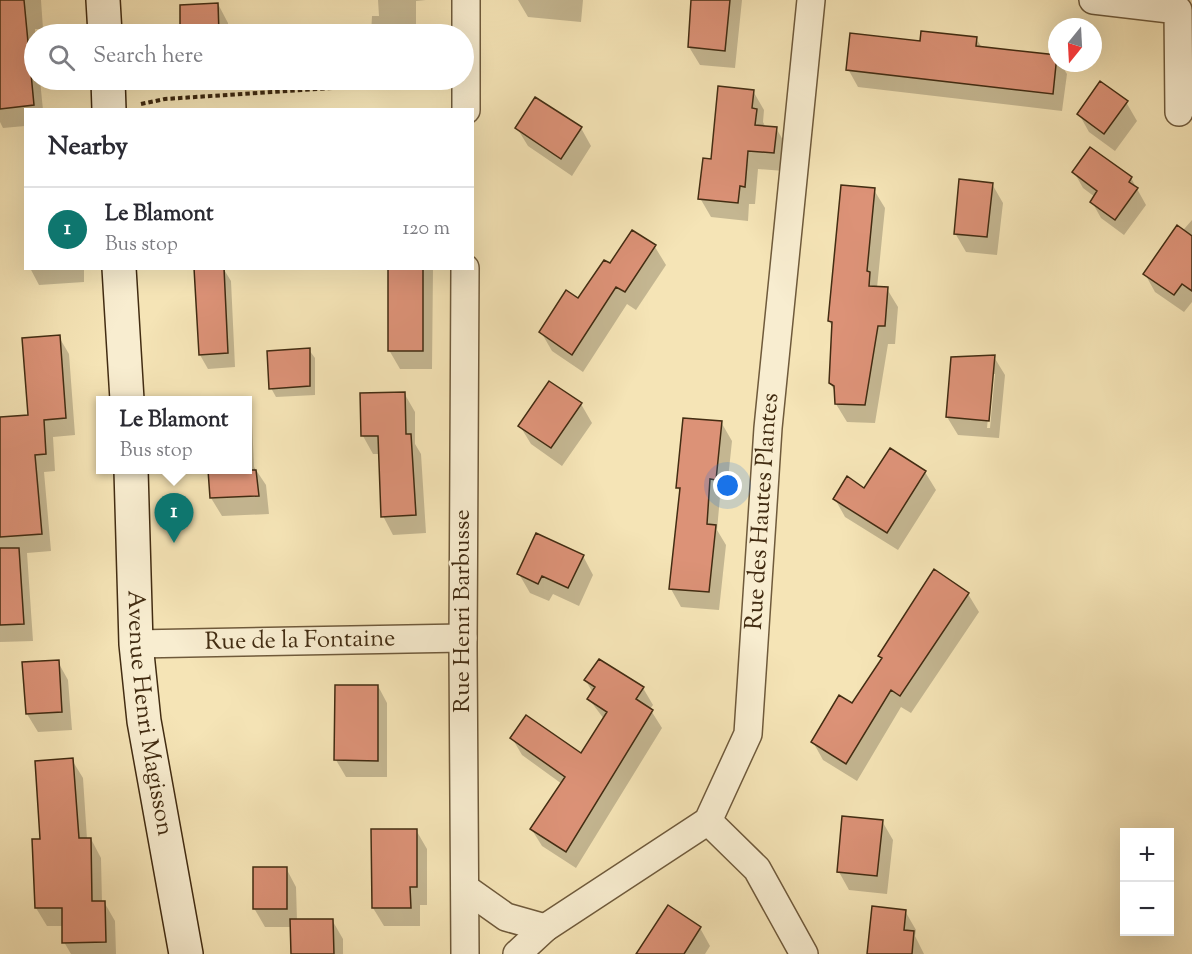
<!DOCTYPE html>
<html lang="en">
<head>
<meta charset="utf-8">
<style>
  :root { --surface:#fff; --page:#f2f2f3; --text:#2b2b33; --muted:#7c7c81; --line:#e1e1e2; --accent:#0f766e }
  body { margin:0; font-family:"Sorts Mill Goudy",serif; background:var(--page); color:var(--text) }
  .controls { position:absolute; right:18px; bottom:18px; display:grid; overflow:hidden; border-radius:0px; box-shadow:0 6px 24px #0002 }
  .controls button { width:54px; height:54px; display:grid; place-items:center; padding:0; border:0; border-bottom:2px solid var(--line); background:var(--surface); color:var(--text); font:30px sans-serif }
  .compass { position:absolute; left:1048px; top:18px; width:54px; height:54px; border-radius:50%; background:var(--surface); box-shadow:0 6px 24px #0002; rotate:198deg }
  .you { position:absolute; left:728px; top:486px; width:21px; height:21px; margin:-15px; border:4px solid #fff; border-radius:50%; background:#1a73e8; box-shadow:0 0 0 9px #1a73e833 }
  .badge { display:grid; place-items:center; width:39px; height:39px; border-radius:50%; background:var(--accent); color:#fff; font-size:20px; font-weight:700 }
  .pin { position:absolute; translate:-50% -50px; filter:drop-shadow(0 2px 3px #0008) }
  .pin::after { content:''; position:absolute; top:32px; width:21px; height:18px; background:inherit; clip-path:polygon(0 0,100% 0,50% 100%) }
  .popup { position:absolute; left:96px; top:396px; width:156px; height:78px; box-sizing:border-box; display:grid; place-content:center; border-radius:0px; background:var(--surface); filter:drop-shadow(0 2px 4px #0005); font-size:20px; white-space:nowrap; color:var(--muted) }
  .popup b { font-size:22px; color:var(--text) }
  .popup::after { content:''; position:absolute; left:50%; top:100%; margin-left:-12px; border:12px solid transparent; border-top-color:var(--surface) }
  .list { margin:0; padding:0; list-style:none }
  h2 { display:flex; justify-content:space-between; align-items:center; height:78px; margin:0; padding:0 24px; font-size:26px }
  h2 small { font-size:20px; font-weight:400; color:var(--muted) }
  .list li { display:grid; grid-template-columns:39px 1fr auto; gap:18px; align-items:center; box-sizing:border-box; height:84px; padding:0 24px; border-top:2px solid var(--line) }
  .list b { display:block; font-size:22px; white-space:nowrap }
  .list p { margin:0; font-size:20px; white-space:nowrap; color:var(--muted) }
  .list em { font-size:20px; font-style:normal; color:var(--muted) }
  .icon { flex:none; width:33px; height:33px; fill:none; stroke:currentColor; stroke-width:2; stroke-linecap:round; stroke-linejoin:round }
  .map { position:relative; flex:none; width:1192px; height:954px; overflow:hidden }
  .search { position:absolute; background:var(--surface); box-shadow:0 6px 24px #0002; left:24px; top:24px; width:450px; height:66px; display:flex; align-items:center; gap:15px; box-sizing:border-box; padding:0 21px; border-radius:33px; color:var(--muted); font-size:22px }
  .panel { position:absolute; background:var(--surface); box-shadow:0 6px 24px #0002; left:24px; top:108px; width:450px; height:162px; border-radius:0px }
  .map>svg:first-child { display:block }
  .shadow { fill:#0003; fill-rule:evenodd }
  .building { fill:#dc9277; stroke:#422c12; stroke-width:1.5 }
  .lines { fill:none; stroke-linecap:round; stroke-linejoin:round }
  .minor-casing { stroke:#6f5a3b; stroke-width:30 }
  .secondary-casing { stroke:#422c12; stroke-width:36 }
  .path { stroke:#422c12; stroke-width:4; stroke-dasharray:4.5 3; stroke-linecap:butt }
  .minor { stroke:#f8edd0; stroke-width:27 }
  .secondary { stroke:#f8edd0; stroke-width:33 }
  .labels { text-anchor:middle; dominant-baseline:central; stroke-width:5; stroke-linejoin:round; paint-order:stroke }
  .street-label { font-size:24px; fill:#422c12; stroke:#f8edd0 }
</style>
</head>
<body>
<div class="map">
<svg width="1192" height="954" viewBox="0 0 1192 954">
  <rect width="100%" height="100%" fill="#f5e4b6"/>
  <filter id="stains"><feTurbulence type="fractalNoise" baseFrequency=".00333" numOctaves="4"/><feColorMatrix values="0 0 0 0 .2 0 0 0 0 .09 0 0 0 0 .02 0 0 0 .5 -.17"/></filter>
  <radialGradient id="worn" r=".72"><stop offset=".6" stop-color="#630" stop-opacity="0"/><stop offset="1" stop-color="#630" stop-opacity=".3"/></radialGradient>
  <!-- shadow -->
  <path class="shadow" d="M0 0H41L43 29H35L34 80H40L43 110H26V136L25 126 3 128 0 122Z
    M378 0H426L416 1V34H371L372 16H379Z
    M518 0H583L581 22 528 17Z
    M693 0H742L735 68 700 65 689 47Z
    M218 4 228 23V34H182L181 7Z
    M976 38 982 48 1057 57V63H1060L1067 74 1062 111 858 87 848 69 922 43Z
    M753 91 764 110 763 122 766 128H776L787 147 784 171 758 169 755 204H749L748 221 711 217 700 198 712 160Z
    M1126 102 1137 121 1115 151 1089 132 1079 114Z
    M397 108 399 110H370Z
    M517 128H581L591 146 572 176 528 146Z
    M1074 172 1131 178 1146 205 1124 235 1101 218 1092 202 1095 197 1083 188Z
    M992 184 1003 203 997 255 966 252 955 233Z
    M874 190 885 208 877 288 887 289 898 307 895 344H888L875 423 847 422 836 404V393L830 383 833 328 829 321Z
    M1192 220V302L1184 312 1155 292 1145 274Z
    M632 232 655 247 666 265 636 310 627 304 583 372 552 351 541 332 578 300 610 265Z
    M30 268H84V282L39 285Z
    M223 268 231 281 235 367 208 369 200 355Z
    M390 268 433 269 432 369H400L389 350Z
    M59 337 69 354 75 435 53 437 55 471 44 472 51 551 27 553 33 641 0 642V418L29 416Z
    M309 350 315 358V395L276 397 271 388Z
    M994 357 1005 375 999 438 958 435 947 417ZM992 374H995L990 428H987Z
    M404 393 415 412V444L421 454 426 533 393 535 383 516 380 454H373L363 436Z
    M581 404 592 423 562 466 531 444 520 426Z
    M248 413 252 421 254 467 266 485 269 514 222 516 211 498 210 470H248Z
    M721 422 732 441 726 498 720 497 717 530 726 545 719 610 681 607 671 589 681 493 677 487Z
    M925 472 936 490 898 550 845 517 835 499Z
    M583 556 593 575 579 606 553 594 549 601 530 593 519 574Z
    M968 594 979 612 911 713 901 707 857 781 823 760 813 742 853 705 882 660 880 656Z
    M58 662 68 680 72 730 38 732 27 714Z
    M586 681 643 688 653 705 650 709 662 728 576 868 542 846 532 830 562 784 522 755 512 738 581 755 604 719 589 699 593 693Z
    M378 686 387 703V777H346L336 760Z
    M72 760 83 778 87 839H91L101 858 102 903 104 902 115 921 116 954H71L64 942 63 926H47L36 908 41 840Z
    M882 821 893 840 887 894 849 890 839 872Z
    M416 830 427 849V905H420V926H384L373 908Z
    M286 868 296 887 297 921 332 920 343 939V954H292V927H265L254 908Z
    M905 911 916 930 915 936 924 954H869Z
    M700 928 710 946 705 954H637Z"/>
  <!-- building -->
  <path class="building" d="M0 0H24L34 105 0 109Z
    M691 0H730L725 51 688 47Z
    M218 3 219 34H180V5Z
    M921 31 977 37 976 46 1057 55 1053 94 846 70 850 33 920 41Z
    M1100 81 1128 101 1104 134 1077 114Z
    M718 86 754 90 752 108 757 109 755 125 777 127 774 153 748 151 745 187 740 186 738 203 698 199 703 158 711 159Z
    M535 97 582 127 561 159 515 128Z
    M1090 147 1132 177 1129 182 1138 188 1115 220 1090 202 1097 191 1072 172Z
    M959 179 993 183 987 237 954 234Z
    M841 185 875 188 867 271 870 272 869 286 888 287 885 326H878L865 405 835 404 834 386 829 383 832 322 828 321Z
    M1177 225 1192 236V291L1182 284 1174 295 1143 274Z
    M632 230 656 245 625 292 616 287 572 355 539 332 566 290 578 298 604 260 610 263Z
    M194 268H224L228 353 199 355Z
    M388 268H423V351H388Z
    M60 335 66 418 44 420 46 454 35 455 42 534 0 537V417L28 415 22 338Z
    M310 348V386L269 389 267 351Z
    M995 355 989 421 946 417 951 357Z
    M549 381 582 403 551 448 518 426Z
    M405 392 406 434H411L416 515 381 517 378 436H361L360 393Z
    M683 418 722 421 716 480 710 479 707 524 716 525 709 592 669 589 680 488H676Z
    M890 448 926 471 887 533 833 499 847 476 864 488Z
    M208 470H256L259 496 210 498Z
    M536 533 584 555 568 588 542 576 538 584 517 574Z
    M0 548H19L24 624 0 625Z
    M934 569 969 593 900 696 891 690 846 764 811 742 839 695 852 703 882 658 878 656Z
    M599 659 644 687 636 699 653 710 566 852 530 829 565 777 510 738 526 715 581 753 607 712 587 699 595 687 584 680Z
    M59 660 62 712 26 714 22 662Z
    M335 685H378V761L334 760Z
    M73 758 79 838H91L92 901H105L106 942 62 943V908H35L32 839H40L35 761Z
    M842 816 883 820 877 876 837 872Z
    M371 829H417V887H410L411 908H372Z
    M253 867H287V909H253Z
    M668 905 701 927 684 954H636Z
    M872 906 906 910 904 930 914 931 912 954H867Z
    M290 919H333L334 954H291Z"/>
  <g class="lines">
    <!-- minor casing -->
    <g class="minor-casing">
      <g id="minor">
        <path d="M1093 0 1178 10 1179 112"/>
        <path d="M466 110V0"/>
        <path d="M465 268 463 647 465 954"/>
        <path id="s1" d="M136 644 463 638"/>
        <path d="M708 821 757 869 804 954"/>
        <path d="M465 888 506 917 545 928"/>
        <path id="s2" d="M517 954 545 928 708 821 748 734 768 428 811 0"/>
      </g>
    </g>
    <!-- secondary casing -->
    <g class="secondary-casing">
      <g id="secondary">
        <path d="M103 0 105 34"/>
        <path d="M108 80 109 110"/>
        <path d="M119 268 127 400"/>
        <path id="s3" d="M131 470 136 644 144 721 186 954"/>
      </g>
    </g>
    <!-- path -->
    <path class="path" d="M141 104 165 99 438 81"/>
    <!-- minor -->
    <use href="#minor" class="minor"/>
    <!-- secondary -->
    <use href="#secondary" class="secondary"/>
  </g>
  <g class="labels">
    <!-- street labels -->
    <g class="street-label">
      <text stroke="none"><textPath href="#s2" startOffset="552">Rue des Hautes Plantes</textPath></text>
      <text transform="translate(463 611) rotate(-90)">Rue Henri Barbusse</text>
      <text stroke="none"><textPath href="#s1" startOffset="164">Rue de la Fontaine</textPath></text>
      <text stroke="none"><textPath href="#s3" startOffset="244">Avenue Henri Magisson</textPath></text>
    </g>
  </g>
  <rect width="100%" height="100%" filter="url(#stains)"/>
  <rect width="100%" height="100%" fill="url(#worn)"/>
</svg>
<div class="controls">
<button>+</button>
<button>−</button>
</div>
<svg class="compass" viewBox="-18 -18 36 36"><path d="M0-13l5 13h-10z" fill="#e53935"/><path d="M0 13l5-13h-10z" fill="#7c7c81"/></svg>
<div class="you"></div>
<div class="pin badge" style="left:174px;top:543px">1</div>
<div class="popup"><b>Le Blamont</b>Bus stop</div>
<div class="search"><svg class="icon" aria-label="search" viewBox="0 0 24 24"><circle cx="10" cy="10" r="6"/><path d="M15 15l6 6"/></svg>Search here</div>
<section class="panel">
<h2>Nearby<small></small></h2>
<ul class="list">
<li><span class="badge">1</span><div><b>Le Blamont</b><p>Bus stop</p></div><em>120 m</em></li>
</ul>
</section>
</div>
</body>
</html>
